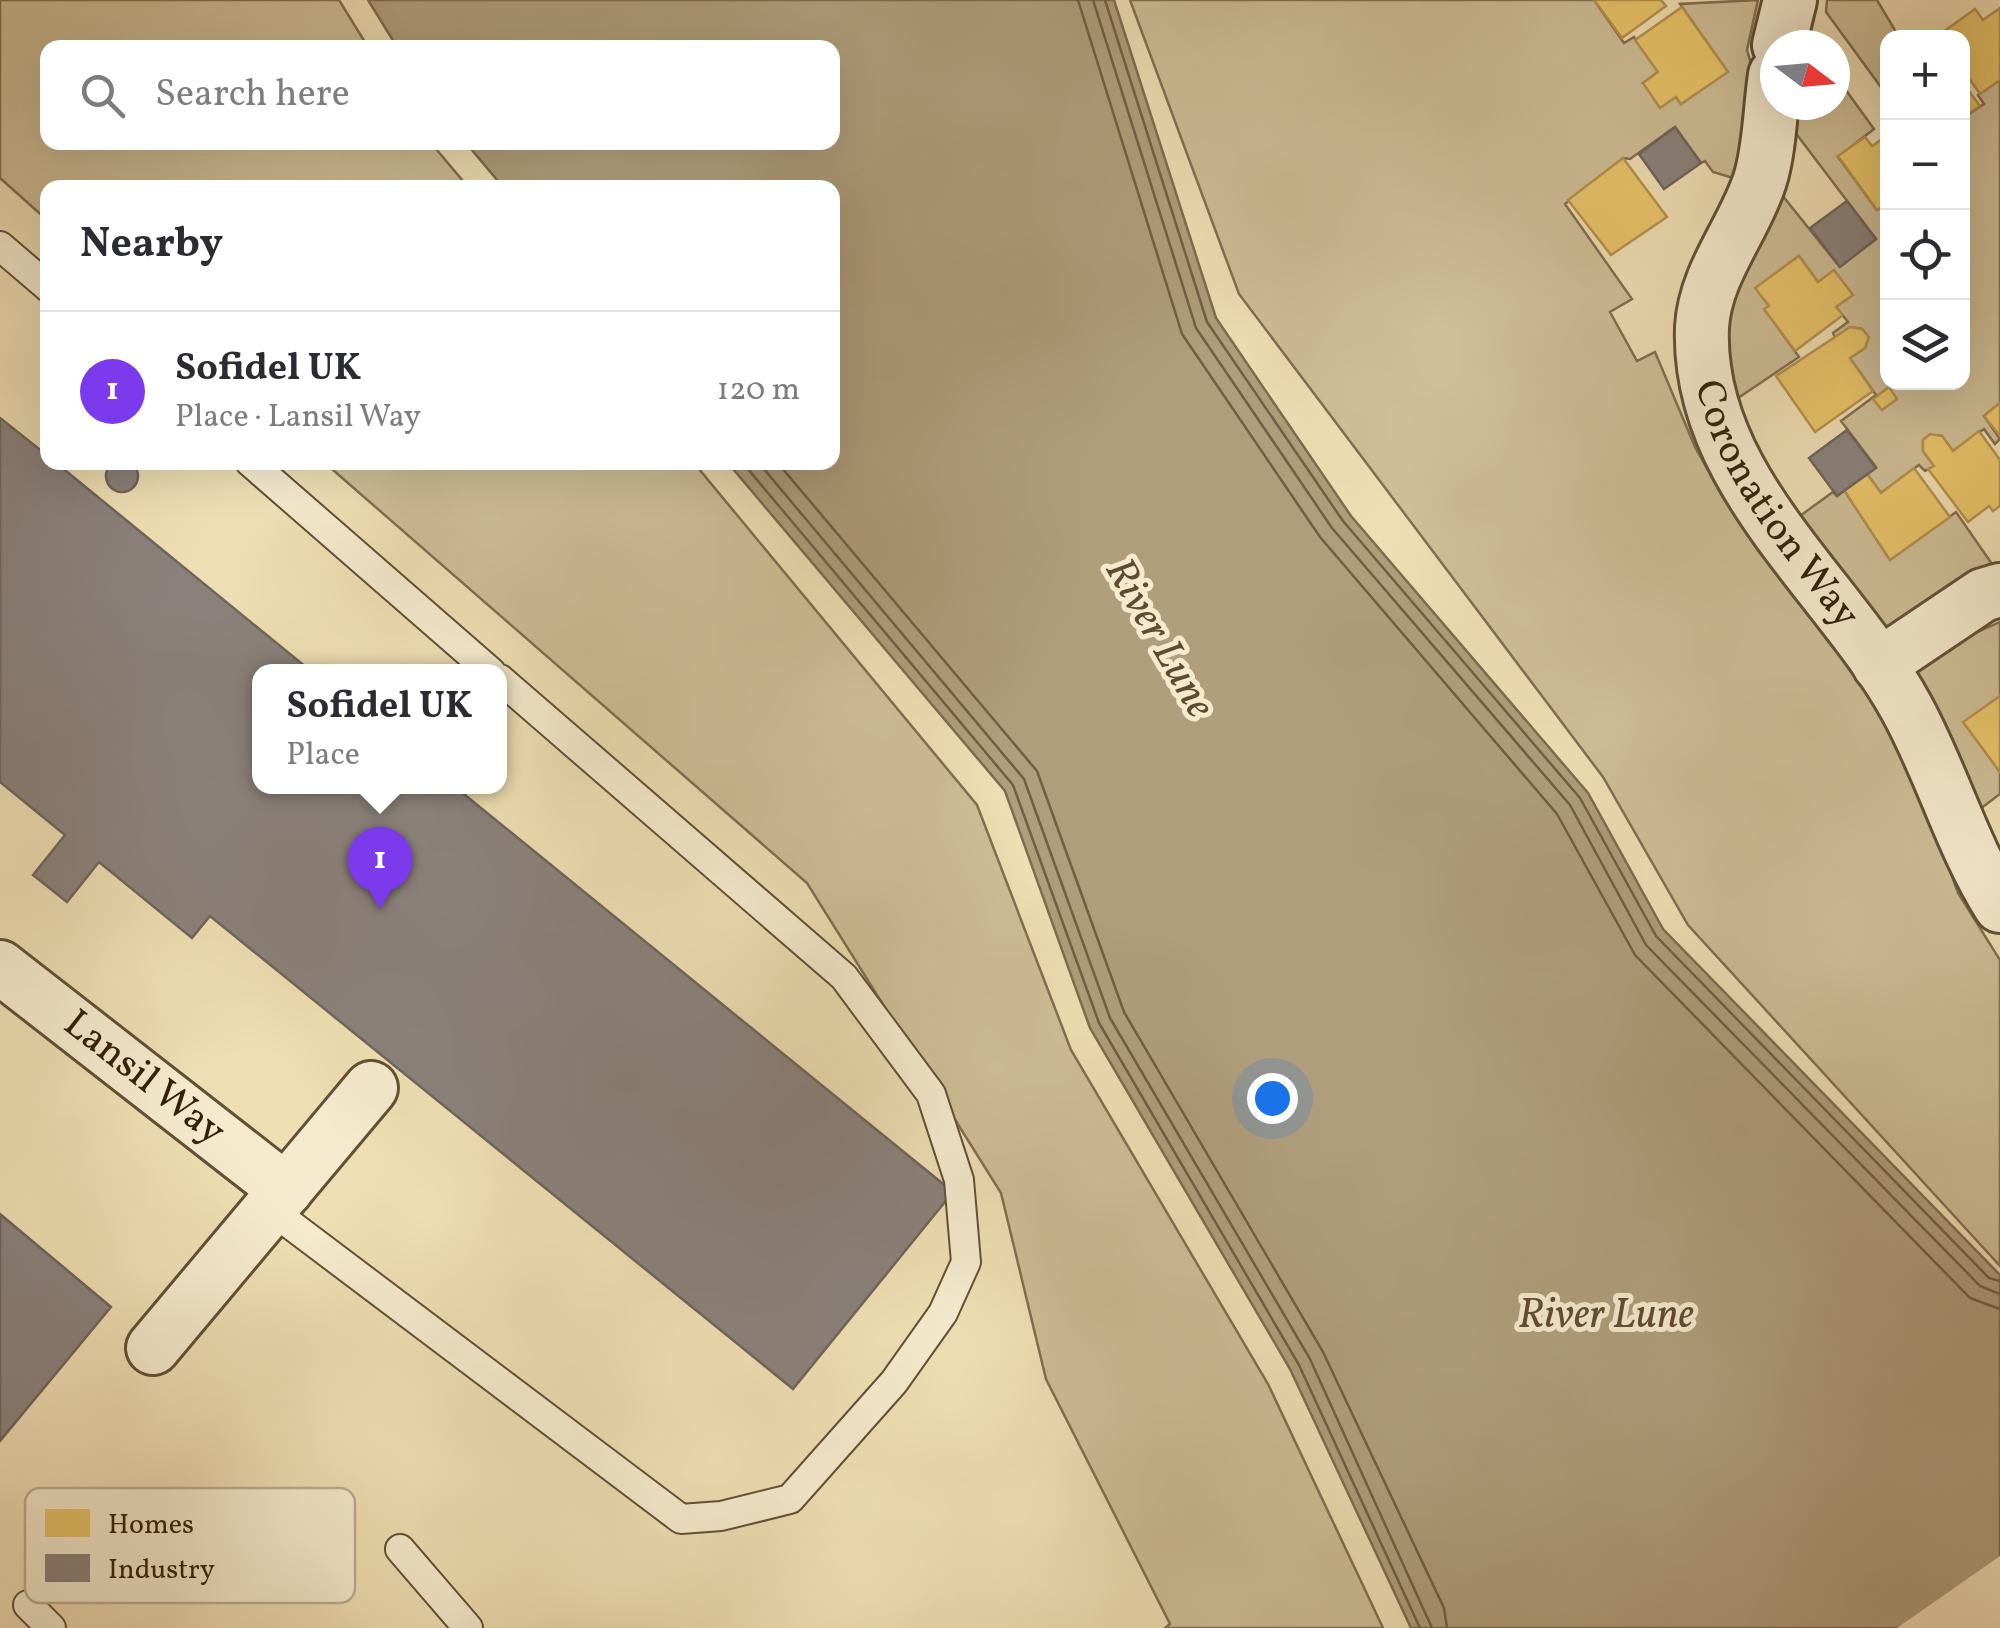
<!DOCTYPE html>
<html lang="en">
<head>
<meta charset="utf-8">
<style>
  :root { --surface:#fff; --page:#f7f7f7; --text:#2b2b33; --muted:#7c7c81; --line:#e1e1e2; --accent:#7c3aed }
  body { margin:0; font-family:Vollkorn,serif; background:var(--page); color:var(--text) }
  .controls { position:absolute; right:30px; top:30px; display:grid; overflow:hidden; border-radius:20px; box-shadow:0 10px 40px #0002 }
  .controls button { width:90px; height:90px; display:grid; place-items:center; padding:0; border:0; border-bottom:2px solid var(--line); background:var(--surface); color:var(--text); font:50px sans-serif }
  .compass { position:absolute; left:1760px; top:30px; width:90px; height:90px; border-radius:50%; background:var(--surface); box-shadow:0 10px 40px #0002; rotate:106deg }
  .you { position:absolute; left:1272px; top:1098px; width:35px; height:35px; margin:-25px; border:8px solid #fff; border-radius:50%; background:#1a73e8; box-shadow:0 0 0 15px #1a73e833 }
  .badge { display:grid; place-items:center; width:65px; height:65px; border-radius:50%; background:var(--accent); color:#fff; font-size:32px; font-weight:700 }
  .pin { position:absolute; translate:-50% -82px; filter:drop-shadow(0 2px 5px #0008) }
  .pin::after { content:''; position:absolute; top:52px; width:35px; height:30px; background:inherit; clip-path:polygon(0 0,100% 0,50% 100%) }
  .popup { position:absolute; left:252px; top:664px; width:255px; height:130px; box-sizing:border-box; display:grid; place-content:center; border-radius:20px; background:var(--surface); filter:drop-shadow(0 2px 8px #0005); font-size:32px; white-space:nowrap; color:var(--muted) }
  .popup b { font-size:38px; color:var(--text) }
  .popup::after { content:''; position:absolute; left:50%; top:100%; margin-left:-20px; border:20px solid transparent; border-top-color:var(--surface) }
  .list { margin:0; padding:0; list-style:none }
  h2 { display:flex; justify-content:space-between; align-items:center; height:130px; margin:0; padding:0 40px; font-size:42px }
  h2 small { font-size:32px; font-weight:400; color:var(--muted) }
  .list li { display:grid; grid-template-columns:65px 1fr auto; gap:30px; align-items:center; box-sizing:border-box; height:160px; padding:0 40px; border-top:2px solid var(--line) }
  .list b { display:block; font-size:38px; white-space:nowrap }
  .list p { margin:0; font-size:32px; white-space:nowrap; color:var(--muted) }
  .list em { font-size:32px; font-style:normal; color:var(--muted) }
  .icon { flex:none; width:55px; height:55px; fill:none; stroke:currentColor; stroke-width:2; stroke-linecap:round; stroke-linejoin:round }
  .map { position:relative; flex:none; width:2000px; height:1628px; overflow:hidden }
  .search { position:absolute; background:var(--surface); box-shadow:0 10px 40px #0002; left:40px; top:40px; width:800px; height:110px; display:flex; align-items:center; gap:25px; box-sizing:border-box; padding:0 35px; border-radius:20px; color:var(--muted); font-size:38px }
  .panel { position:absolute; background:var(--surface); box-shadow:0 10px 40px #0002; left:40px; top:180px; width:800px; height:290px; border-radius:20px }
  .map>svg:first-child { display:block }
  .green { fill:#cfbe97; stroke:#826e52; stroke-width:2.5 }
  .water { fill:#af9d7b; stroke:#7e6b4f; stroke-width:2.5 }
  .pier { fill:#efdeb3 }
  .homes { fill:#e9c46a; stroke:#b3924e; stroke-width:2.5 }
  .industry { fill:#8a817c; stroke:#70645b; stroke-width:2.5 }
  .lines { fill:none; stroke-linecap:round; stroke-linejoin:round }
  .shore { stroke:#725e44; stroke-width:2.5 }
  .lane-casing { stroke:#634f36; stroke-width:32 }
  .street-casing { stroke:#634f36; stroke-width:58 }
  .lane { stroke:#f5eace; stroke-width:28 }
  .street { stroke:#f5eace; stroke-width:52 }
  .labels { text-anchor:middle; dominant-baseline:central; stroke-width:10; stroke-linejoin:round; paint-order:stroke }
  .street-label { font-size:40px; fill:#341f0d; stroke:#f5eace }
  .water-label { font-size:42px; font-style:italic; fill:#5f4b34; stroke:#f5eace }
  .key { fill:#f5eace; stroke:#bbad94; stroke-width:2.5 }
  .key-label { font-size:28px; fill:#341f0d }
</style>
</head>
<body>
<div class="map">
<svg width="2000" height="1628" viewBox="0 0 2000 1628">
  <rect width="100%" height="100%" fill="#efdeb3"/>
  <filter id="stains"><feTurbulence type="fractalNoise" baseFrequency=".002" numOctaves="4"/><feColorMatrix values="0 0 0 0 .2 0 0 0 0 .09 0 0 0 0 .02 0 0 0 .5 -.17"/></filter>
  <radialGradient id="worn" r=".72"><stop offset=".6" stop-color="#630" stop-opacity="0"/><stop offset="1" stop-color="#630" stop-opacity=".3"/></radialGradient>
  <!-- green -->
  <path class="green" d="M0 0H339L368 47 48 48V142L431 143 468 187 48 188 47 220 0 178Z
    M1130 0H1594L1624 43 1634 37 1658 72 1643 83 1676 97 1681 104 1727 71 1680 4 1758 0 1747 50 1755 77 1746 151 1733 178 1713 172 1705 161 1701 163 1675 127 1630 159 1623 158 1565 204 1632 299 1610 312 1637 361 1655 352 1695 447 1724 499 1757 549 1882 711 1926 805 1958 893 2000 960V1266L1688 925 1603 777 1239 294Z
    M1827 0H1877L1899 37 1888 38 1886 94 1826 12Z
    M1835 75 1874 129 1838 157 1877 210 1887 203 1888 382H1962L1963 118 1984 104 1978 95 2000 80V403L1984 416 2000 439 1995 444 1984 429 1953 451 1942 436 1930 435 1923 440V451L1934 466 1925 471 1919 465 1881 493 1867 474 1876 467 1841 421 1876 395 1850 358 1865 348 1868 337 1862 329 1850 327 1835 338 1833 333 1848 322 1836 307 1852 295 1818 282 1799 256 1756 288 1769 306 1765 310 1799 357 1732 402 1723 324 1778 190 1839 266 1876 239 1788 123 1792 105H1835Z
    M325 463H694L977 805 1071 1050 1268 1384 1383 1628H1165L1170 1624 1046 1379 1001 1193 807 883Z
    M1844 490 1890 560 1956 512 1992 564 1934 611 1889 631 1876 625 1793 521 1833 492 1837 496Z
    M2000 622V696L1964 723 2000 772V794L1972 815 1922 700 1917 673 1941 648Z"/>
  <!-- water -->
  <path class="water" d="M368 0H1114L1216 318 1351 516 1588 793 1663 929 2000 1275V1628H1411L1290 1369 1090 1028 1005 791 728 463 832 462V188L503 187 466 143 832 142V48L397 47Z"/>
  <!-- pier -->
  <path class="pier" d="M2000 1556V1628H1897Z"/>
  <!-- homes -->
  <path class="homes" d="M1594 0H1661L1666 6 1622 38Z
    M1682 7 1728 72 1681 104 1676 97 1660 108 1643 83 1658 72 1635 40Z
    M2000 8V80L1980 94 1962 68V38L1939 35 1975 9 1983 20Z
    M1962 82 1980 106 1962 118Z
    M1888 135V203L1877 210 1838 156 1865 137 1872 146Z
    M1623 158 1667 217 1611 255 1568 200Z
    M1799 256 1818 282 1834 270 1853 295 1836 307 1843 315 1795 351 1764 309 1769 306 1755 288Z
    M1850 327 1862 329 1869 337 1865 348 1850 358 1873 391 1815 432 1776 376Z
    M1889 387 1897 399 1882 410 1873 399Z
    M2000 403V436L1984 416Z
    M1979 431 2000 460V506L1993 511 1989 506 1968 522 1928 469 1934 466 1923 451V440L1930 434 1942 436 1953 451Z
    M1914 468 1950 517 1890 560 1844 490 1867 474 1881 493Z
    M2000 696V772L1963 722Z"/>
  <!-- industry -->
  <path class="industry" d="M1675 127 1701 163 1664 189 1639 154Z
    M1847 201 1876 239 1840 267 1810 228Z
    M0 418 48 456V462H55L312 672H260V786H454L953 1192 793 1389 210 916 192 938 99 862 67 902 33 875 65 835 0 782Z
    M1847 430 1876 468 1837 496 1809 458Z
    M106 476a16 16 0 1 1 32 0a16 16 0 1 1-32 0Z
    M0 1214 111 1307 0 1441Z"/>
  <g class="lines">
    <!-- shore -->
    <path class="shore" d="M1078 0 1182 334 1320 537 1557 814 1635 955 1970 1298 2000 1309
      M1093 0 1196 328 1332 528 1570 805 1646 945 1980 1286 2000 1294
      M1105 0 1207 322 1343 521 1580 798 1656 936 1989 1278 2000 1281
      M742 462 1013 785 1099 1023 1299 1365 1420 1628
      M758 462 1024 779 1110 1018 1310 1359 1432 1628
      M777 462 1037 771 1124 1012 1323 1352 1444 1608 1447 1628"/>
    <!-- lane casing -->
    <g class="lane-casing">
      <path id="lane" d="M0 246 48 287
        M250 462 491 672
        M270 1209 681 1519 721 1516 790 1499 894 1382 943 1313 966 1262 959 1180 931 1094 844 977 500 679
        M400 1549 468 1628
        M28 1605 51 1628"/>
    </g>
    <!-- street casing -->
    <g class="street-casing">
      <g id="street">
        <path d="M1779 45 1790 0"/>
        <path id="s1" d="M1775 75C1770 108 1770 148 1760 180 1744 230 1705 273 1702 327 1696 480 1839 585 1906 707 1942 772 1961 844 2000 906"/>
        <path d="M1879 665 1983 595 2000 590"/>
        <path id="s2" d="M0 967 286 1190"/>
        <path d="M153 1348 371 1088"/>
      </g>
    </g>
    <!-- lane -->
    <use href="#lane" class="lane"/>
    <!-- street -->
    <use href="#street" class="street"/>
  </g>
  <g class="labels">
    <!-- street labels -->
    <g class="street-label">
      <text stroke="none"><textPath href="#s1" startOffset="462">Coronation Way</textPath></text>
      <text stroke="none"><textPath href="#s2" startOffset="182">Lansil Way</textPath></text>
    </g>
    <!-- water labels -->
    <g class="water-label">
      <text transform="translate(1158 639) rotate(60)">River Lune</text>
      <text x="1606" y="1316">River Lune</text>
    </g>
  </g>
  <!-- legend -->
  <rect x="25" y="1488" width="330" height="115" rx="15" class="key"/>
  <rect x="45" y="1509" width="45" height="28" fill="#e9c46a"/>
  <rect x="45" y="1554" width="45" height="28" fill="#8a817c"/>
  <g class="key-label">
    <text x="108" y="1533">Homes</text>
    <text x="108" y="1578">Industry</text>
  </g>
  <rect width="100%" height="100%" filter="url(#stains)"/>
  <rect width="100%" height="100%" fill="url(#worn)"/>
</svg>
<div class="controls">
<button>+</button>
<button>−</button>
<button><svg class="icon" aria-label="locate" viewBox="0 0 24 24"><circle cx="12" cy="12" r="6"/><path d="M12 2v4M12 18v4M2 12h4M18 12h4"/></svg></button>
<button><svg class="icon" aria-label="layers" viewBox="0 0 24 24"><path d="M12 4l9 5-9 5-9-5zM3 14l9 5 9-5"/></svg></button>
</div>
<svg class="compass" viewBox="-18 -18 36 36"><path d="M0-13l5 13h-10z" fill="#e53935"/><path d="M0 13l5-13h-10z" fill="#7c7c81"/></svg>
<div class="you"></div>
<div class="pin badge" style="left:380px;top:909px">1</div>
<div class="popup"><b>Sofidel UK</b>Place</div>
<div class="search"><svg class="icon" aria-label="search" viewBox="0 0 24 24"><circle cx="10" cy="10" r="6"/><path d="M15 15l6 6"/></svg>Search here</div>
<section class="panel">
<h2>Nearby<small></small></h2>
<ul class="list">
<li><span class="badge">1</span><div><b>Sofidel UK</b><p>Place · Lansil Way</p></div><em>120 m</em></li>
</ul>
</section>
</div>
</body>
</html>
